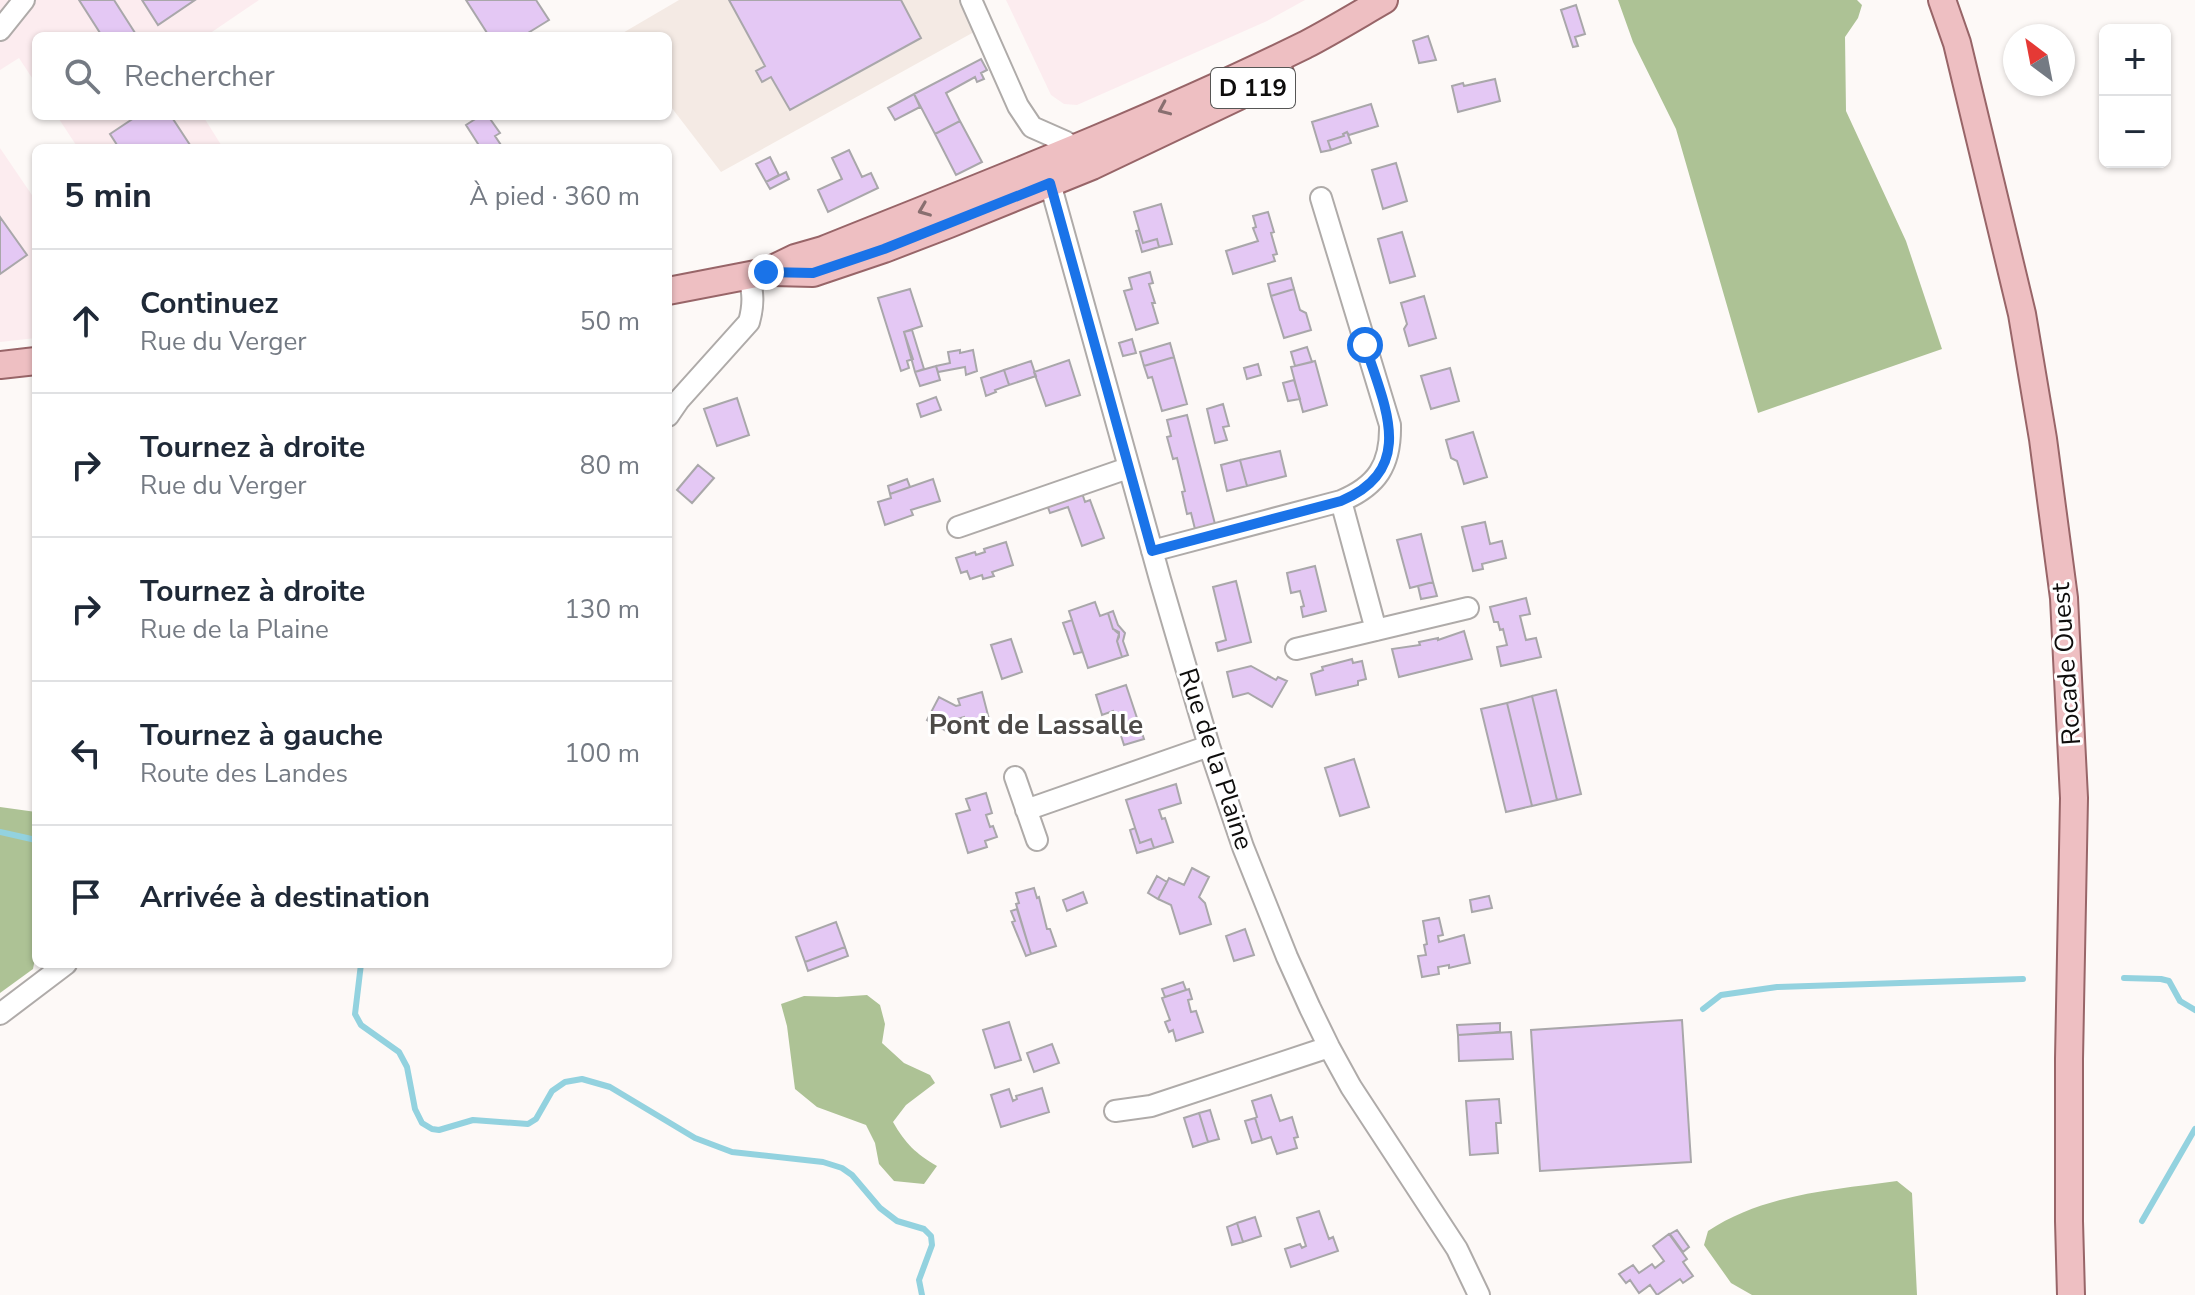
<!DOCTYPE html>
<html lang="fr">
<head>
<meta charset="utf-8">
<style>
  :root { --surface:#fff; --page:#f2f2f3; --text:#1f2937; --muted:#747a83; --line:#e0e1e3 }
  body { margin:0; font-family:"Nunito Sans",sans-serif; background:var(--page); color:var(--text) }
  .controls { position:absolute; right:24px; top:24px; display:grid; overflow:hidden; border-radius:12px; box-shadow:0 2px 6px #0004 }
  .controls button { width:72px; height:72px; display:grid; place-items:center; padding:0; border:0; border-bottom:2px solid var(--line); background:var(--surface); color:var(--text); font:40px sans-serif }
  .compass { position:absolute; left:2003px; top:24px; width:72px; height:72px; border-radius:50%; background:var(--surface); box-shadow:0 2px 6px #0004; rotate:328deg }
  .stop { position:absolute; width:24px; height:24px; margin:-18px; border:6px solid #1a73e8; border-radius:50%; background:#fff }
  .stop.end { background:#1a73e8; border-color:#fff; box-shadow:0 2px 8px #0008 }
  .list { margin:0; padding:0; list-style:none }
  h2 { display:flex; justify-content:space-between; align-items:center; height:104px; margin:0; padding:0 32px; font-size:34px }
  h2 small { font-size:26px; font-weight:400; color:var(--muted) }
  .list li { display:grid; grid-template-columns:52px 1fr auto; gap:24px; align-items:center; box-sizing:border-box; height:144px; padding:0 32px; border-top:2px solid var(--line) }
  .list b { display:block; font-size:30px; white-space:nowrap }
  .list p { margin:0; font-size:26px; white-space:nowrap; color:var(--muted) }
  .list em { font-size:26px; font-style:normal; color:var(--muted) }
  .icon { flex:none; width:44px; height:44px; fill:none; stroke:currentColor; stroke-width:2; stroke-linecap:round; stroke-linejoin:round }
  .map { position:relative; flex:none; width:2195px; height:1295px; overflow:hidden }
  .search { position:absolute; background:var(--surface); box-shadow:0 2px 6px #0004; left:32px; top:32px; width:640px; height:88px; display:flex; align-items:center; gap:20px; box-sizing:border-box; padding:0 28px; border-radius:12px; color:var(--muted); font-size:30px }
  .panel { position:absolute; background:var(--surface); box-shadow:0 2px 6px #0004; left:32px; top:144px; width:640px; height:824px; border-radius:12px }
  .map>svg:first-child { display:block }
  .built { fill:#f4eae4 }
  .industrial { fill:#fcecef }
  .forest { fill:#adc295 }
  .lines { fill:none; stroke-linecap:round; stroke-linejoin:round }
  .stream { stroke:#93d2df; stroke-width:6 }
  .building { fill:#e4c8f4; stroke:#a9a7aa; stroke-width:2 }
  .minor-casing { stroke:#afaba9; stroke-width:24 }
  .major-casing { stroke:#986568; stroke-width:30 }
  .minor { stroke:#fff; stroke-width:20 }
  .major { stroke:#eebfc2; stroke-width:26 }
  .oneway { stroke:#896f70 }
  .route { stroke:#1a73e8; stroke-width:10 }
  .labels { text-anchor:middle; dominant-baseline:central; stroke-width:6; stroke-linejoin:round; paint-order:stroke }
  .shield { fill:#fff; stroke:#565655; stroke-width:2 }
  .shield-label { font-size:24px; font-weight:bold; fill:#0e0d0c }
  .street-label { font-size:26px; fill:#0e0d0c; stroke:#fff }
  .neighbourhood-label { font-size:28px; font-weight:bold; fill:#4d4a48; stroke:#fff }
</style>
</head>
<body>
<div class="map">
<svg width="2195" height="1295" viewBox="0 0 2195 1295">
  <rect width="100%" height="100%" fill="#fdf9f7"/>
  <!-- built -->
  <path class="built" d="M679 0H960L974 32 721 172 668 103V36H622L621 34Z"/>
  <!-- industrial -->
  <path class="industrial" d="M0 0H259L206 36H36V84L19 58 0 70Z
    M1006 0H1305L1267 21 1077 105 1064 104 1051 95Z
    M57 116H203L223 148H78Z
    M0 148 36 201V338L0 342Z"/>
  <!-- forest -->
  <path class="forest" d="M1618 0H1857L1862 5 1858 18 1845 37 1846 111 1906 241 1942 349 1758 413 1676 129 1633 42Z
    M0 807 36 812V953L33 969 0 993Z
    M867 995 880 1005 885 1024 882 1043 904 1063 930 1075 935 1083 906 1105 893 1122C905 1143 916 1154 937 1166L924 1184 894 1181 879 1164 875 1143 866 1125 817 1107 795 1089 787 1026 781 1004 804 996 837 997Z
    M1897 1181 1912 1193 1917 1295H1752L1731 1283 1704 1245 1708 1231C1764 1194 1832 1190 1897 1181Z"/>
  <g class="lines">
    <!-- stream -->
    <path class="stream" d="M0 832 36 840
      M361 964 355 1014 361 1025 399 1052 407 1067 415 1109 422 1123 432 1129 439 1130 473 1120 528 1124 536 1119 552 1091 565 1082 582 1079 610 1087 695 1138 732 1152 823 1162 842 1168 852 1175 880 1208 897 1221 924 1229 931 1236 932 1245 919 1280 922 1295
      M2124 978 2161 979 2169 981 2180 1001 2195 1010
      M1703 1009 1721 995 1777 987 2023 979
      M2142 1221 2195 1129"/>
  </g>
  <!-- building -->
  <path class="building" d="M79 0H114L137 36H102Z
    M142 0H195L158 25Z
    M466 0H536L549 20 523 36H489Z
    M729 0H901L921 38 790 110 771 77 762 82 756 71 765 66Z
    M1576 5 1585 34 1575 37 1578 46 1573 47 1561 10Z
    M1428 36 1436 60 1419 63 1413 41Z
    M981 59 987 70 981 73 984 79 977 82 975 77 946 93 960 121 935 134 914 94Z
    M1495 79 1500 101 1458 112 1452 86 1463 83 1464 86Z
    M914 94 920 107 895 120 888 108Z
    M1371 104 1378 126 1349 135 1347 132 1343 134 1344 136 1328 141 1331 150 1321 152 1312 122Z
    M137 116H171L192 148H119L110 134Z
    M480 116H488L500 133 495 136 503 148H478L480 147 466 125Z
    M960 121 982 162 956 175 935 134Z
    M1347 132 1351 143 1331 150 1328 141 1344 136 1343 134Z
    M849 150 862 177 871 173 878 188 828 212 818 190 842 179 832 158Z
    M770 157 779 175 766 182 756 164Z
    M1396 163 1407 201 1383 209 1372 170Z
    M786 172 789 179 770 189 766 182Z
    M1161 204 1172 244 1159 247 1157 239 1143 243 1134 212Z
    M1268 212 1274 232 1271 233 1277 254 1273 255 1275 261 1233 274 1226 251 1258 241 1253 228 1256 227 1253 216Z
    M0 217 27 255 0 274Z
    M1139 230 1143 243 1157 239 1159 247 1142 252 1136 231Z
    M1402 232 1415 276 1390 283 1378 239Z
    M1150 272 1153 283 1149 284 1155 303H1152L1158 323 1136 330 1124 291 1132 289 1129 278Z
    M1291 278 1294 289 1271 296 1268 284Z
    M910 289 922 326 904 332 913 359 907 361 909 368 901 371 878 298Z
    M1294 289 1300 310 1306 313 1311 330 1284 338 1271 296Z
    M1424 296 1436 338 1409 346 1404 329 1407 324 1401 303Z
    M912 330 924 369 915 372 904 332Z
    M1132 339 1136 353 1123 356 1119 343Z
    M1170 343 1174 357 1144 366 1140 352Z
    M1307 347 1312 362 1295 366 1291 352Z
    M960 350V353L973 350 977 371 966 375 965 367 938 372 936 366 950 363 948 352Z
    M1174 357 1187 404 1162 411 1152 377 1148 378 1144 366Z
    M1069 360 1080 395 1046 406 1034 372Z
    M1031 361 1036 376 1009 385 1004 370Z
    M1315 361 1327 405 1303 412 1291 367Z
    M1258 364 1261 375 1247 379 1244 368Z
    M936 366 940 380 920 386 915 372Z
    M1450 368 1459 401 1431 409 1421 376Z
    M1004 370 1009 385 995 390 996 392 986 396 981 378Z
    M1294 380 1300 399 1288 401 1283 383Z
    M936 397 941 410 921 417 917 404Z
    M737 398 749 435 717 446 704 409Z
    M1223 404 1229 426 1223 427 1227 440 1215 443 1207 409Z
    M1187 415 1215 524 1195 529 1191 513 1187 514 1182 492 1185 491 1177 458 1173 459 1167 437 1171 436 1167 420Z
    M1473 432 1487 477 1464 484 1457 461 1451 458 1446 440Z
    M1280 451 1286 476 1247 486 1240 460Z
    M1240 460 1247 486 1227 491 1221 465Z
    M698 465 714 478 692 503 677 490Z
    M907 479 910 487 890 494 888 486Z
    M933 479 940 501 911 510 913 515 885 525 878 502 891 498 890 494Z
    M1081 490 1085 502 1090 500 1104 538 1082 546 1068 507 1050 513 1046 502Z
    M1485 522 1490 544 1502 541 1506 558 1482 564 1483 569 1473 571 1462 527Z
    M1421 534 1433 582 1410 588 1397 540Z
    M1006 542 1013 565 992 572 994 576 983 579 982 575 970 579 967 571 961 573 956 558 975 552 976 555 985 552 984 549Z
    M1315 566 1326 611 1303 617 1301 607 1304 606 1300 591 1291 593 1287 573Z
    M1236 581 1251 642 1218 651 1216 643 1226 640 1213 587Z
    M1433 582 1437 596 1421 599 1418 586Z
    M1526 598 1530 614 1520 616 1526 640 1536 638 1541 657 1501 666 1497 647 1507 645 1503 629 1500 630 1498 622H1494L1490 607Z
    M1095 602 1100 616 1108 613 1113 629 1119 632V637L1117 641 1122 657 1088 668 1069 611Z
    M1113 611 1118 625 1125 633 1123 641 1128 655 1122 657 1117 641 1119 634 1113 629 1108 613Z
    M1072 620 1082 652 1074 654 1063 623Z
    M1464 631 1472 659 1399 677 1392 649 1420 645 1419 642 1438 638V640Z
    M1011 639 1022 672 1002 679 991 645Z
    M1352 659 1353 663 1362 661 1366 679 1358 681V685L1316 695 1311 674 1323 670 1322 667Z
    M1251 666 1276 680 1278 677 1287 681 1272 707 1248 693 1233 697 1227 672Z
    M1126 685 1144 739 1124 745 1113 711 1102 715 1096 695Z
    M1556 690 1581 794 1557 800 1532 696Z
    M982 692 989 719 975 723 974 720 965 723 964 717 957 719 950 733 927 720 939 697 956 706 960 705 958 699Z
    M1532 696 1557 800 1532 806 1507 703Z
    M1507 703 1532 806 1506 812 1481 709Z
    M1354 759 1369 807 1340 816 1325 768Z
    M1176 784 1181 803 1159 810 1162 819 1165 818 1173 842 1154 848 1151 839 1140 843 1126 800Z
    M986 793 992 813 986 815 990 827 993 826 997 837 985 841 987 847 968 853 956 814 970 810 966 799Z
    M1135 828 1140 843 1151 839 1154 848 1137 853 1130 830Z
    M1192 868 1209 877 1199 897 1205 903 1211 924 1180 934 1171 905 1158 899 1169 878 1184 885Z
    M1157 876 1167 882 1158 899 1148 893Z
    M1034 888 1037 898 1039 897 1047 929H1050L1056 946 1031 954 1016 904 1019 903 1016 893Z
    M1083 892 1087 903 1067 911 1063 900Z
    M1489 896 1492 908 1472 912 1470 900Z
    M1017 909 1031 954 1026 956 1012 922 1015 921 1011 911Z
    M1439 918 1443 935 1438 936 1439 942 1464 935 1470 963 1449 968V965L1438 967 1439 974 1422 977 1418 956 1426 955 1424 945 1427 944 1423 921Z
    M836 922 845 947 805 962 796 937Z
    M1245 929 1254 955 1234 961 1226 936Z
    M845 947 848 956 808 971 805 962Z
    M1183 982 1186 990 1165 997 1162 989Z
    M1189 989 1192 999 1188 1000 1191 1012 1196 1011 1203 1032 1176 1041 1173 1030 1169 1032 1165 1022 1170 1020 1162 998Z
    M1682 1020 1691 1162 1540 1171 1531 1030Z
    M1009 1022 1021 1060 995 1068 983 1030Z
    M1500 1023V1032L1458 1035 1457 1025Z
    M1511 1032 1513 1059 1459 1061 1458 1035Z
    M1052 1044 1059 1063 1034 1072 1027 1053Z
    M1042 1088 1049 1112 1001 1127 991 1095 1009 1089 1013 1101 1017 1099 1016 1096Z
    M1271 1095 1280 1121 1292 1117 1298 1137 1294 1138 1297 1148 1277 1154 1271 1137 1262 1140 1255 1118 1257 1117 1252 1101Z
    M1499 1099 1501 1123H1496L1498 1153 1470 1155 1466 1101Z
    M1210 1110 1219 1139 1208 1142 1199 1113Z
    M1199 1113 1208 1142 1193 1147 1184 1118Z
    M1255 1118 1262 1140 1252 1143 1245 1121Z
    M1319 1211 1329 1239 1333 1237 1338 1251 1291 1267 1285 1249 1300 1244 1302 1248 1306 1246 1297 1218Z
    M1255 1217 1261 1236 1243 1242 1237 1223Z
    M1237 1223 1243 1242 1232 1245 1227 1227Z
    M1677 1230 1689 1247 1683 1252 1670 1234Z
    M1669 1234 1687 1259 1683 1262 1693 1276 1683 1283 1680 1279 1657 1295 1650 1285 1639 1293 1630 1280 1626 1283 1619 1274 1633 1265 1639 1273 1652 1264 1655 1268 1664 1261 1653 1246Z"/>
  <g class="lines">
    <!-- minor casing -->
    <g class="minor-casing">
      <path id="minor" d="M971 0 1018 106 1032 127 1066 142 1071 149 1050 183 1160 579 1209 746 1243 847 1287 957 1310 1008 1329 1047 1351 1087 1457 1249 1479 1295
        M0 30 24 0
        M668 416 679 400 749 322C754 304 753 293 749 276
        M1341 501 1376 630
        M958 527 1128 468
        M1152 551 1341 501C1377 486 1391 465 1390 425L1321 198
        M1296 649 1468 608
        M1015 777 1037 840
        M1026 810 1209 746
        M0 1014 66 964
        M1115 1111 1151 1106 1329 1047"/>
    </g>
    <!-- major casing -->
    <g class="major-casing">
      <path id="major" d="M1942 0 1957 43 2022 314 2043 439 2064 598 2074 798 2069 1059V1221L2071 1295
        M773 272 813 273 884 249 949 224 1092 166 1239 96 1280 73
        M668 291 766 272 795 258 823 250C985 185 1148 122 1305 45 1332 31 1358 15 1384 0
        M0 365 36 361"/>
    </g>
    <!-- minor -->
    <use href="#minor" class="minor"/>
    <!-- major -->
    <use href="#major" class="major"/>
  </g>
  <!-- one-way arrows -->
  <defs><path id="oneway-chevron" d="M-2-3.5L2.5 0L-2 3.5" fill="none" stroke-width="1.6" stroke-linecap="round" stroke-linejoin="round" transform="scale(2)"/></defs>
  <g class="oneway">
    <use href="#oneway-chevron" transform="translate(1164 109) rotate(156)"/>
    <use href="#oneway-chevron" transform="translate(924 210) rotate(158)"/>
  </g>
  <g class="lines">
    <!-- route -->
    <path class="route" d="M766 272 813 273 884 249 1050 183 1152 551 1341 501C1418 469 1384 405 1365 345"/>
  </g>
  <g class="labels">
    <!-- shield labels -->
    <rect class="shield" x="1211" y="68" width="84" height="40" rx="6"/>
    <g class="shield-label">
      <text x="1253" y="88">D 119</text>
    </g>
    <!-- street labels -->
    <g class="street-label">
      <text transform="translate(2066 664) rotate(-94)">Rocade Ouest</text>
      <text transform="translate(1216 759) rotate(72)">Rue de la Plaine</text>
    </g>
    <!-- neighbourhood labels -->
    <g class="neighbourhood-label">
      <text x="1036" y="725">Pont de Lassalle</text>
    </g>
  </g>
</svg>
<div class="controls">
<button>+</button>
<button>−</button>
</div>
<svg class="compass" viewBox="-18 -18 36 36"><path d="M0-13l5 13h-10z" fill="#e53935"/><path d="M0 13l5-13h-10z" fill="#747a83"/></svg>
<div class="stop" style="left:1365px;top:345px"></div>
<div class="stop end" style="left:766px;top:272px"></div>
<div class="search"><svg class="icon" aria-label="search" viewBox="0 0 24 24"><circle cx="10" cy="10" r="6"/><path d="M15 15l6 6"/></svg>Rechercher</div>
<section class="panel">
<h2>5 min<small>À pied · 360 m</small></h2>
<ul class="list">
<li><svg class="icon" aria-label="ahead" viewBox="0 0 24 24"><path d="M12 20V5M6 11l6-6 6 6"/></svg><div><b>Continuez</b><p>Rue du Verger</p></div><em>50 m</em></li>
<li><svg class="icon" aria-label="right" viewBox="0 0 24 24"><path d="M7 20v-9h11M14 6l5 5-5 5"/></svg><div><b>Tournez à droite</b><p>Rue du Verger</p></div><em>80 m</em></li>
<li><svg class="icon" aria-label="right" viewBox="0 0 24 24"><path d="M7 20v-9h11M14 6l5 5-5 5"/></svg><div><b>Tournez à droite</b><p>Rue de la Plaine</p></div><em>130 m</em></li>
<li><svg class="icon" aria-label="left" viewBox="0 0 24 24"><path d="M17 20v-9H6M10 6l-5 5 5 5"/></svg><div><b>Tournez à gauche</b><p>Route des Landes</p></div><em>100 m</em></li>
<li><svg class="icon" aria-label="arrive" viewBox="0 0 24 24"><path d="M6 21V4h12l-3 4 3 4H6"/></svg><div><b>Arrivée à destination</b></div></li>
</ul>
</section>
</div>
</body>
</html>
